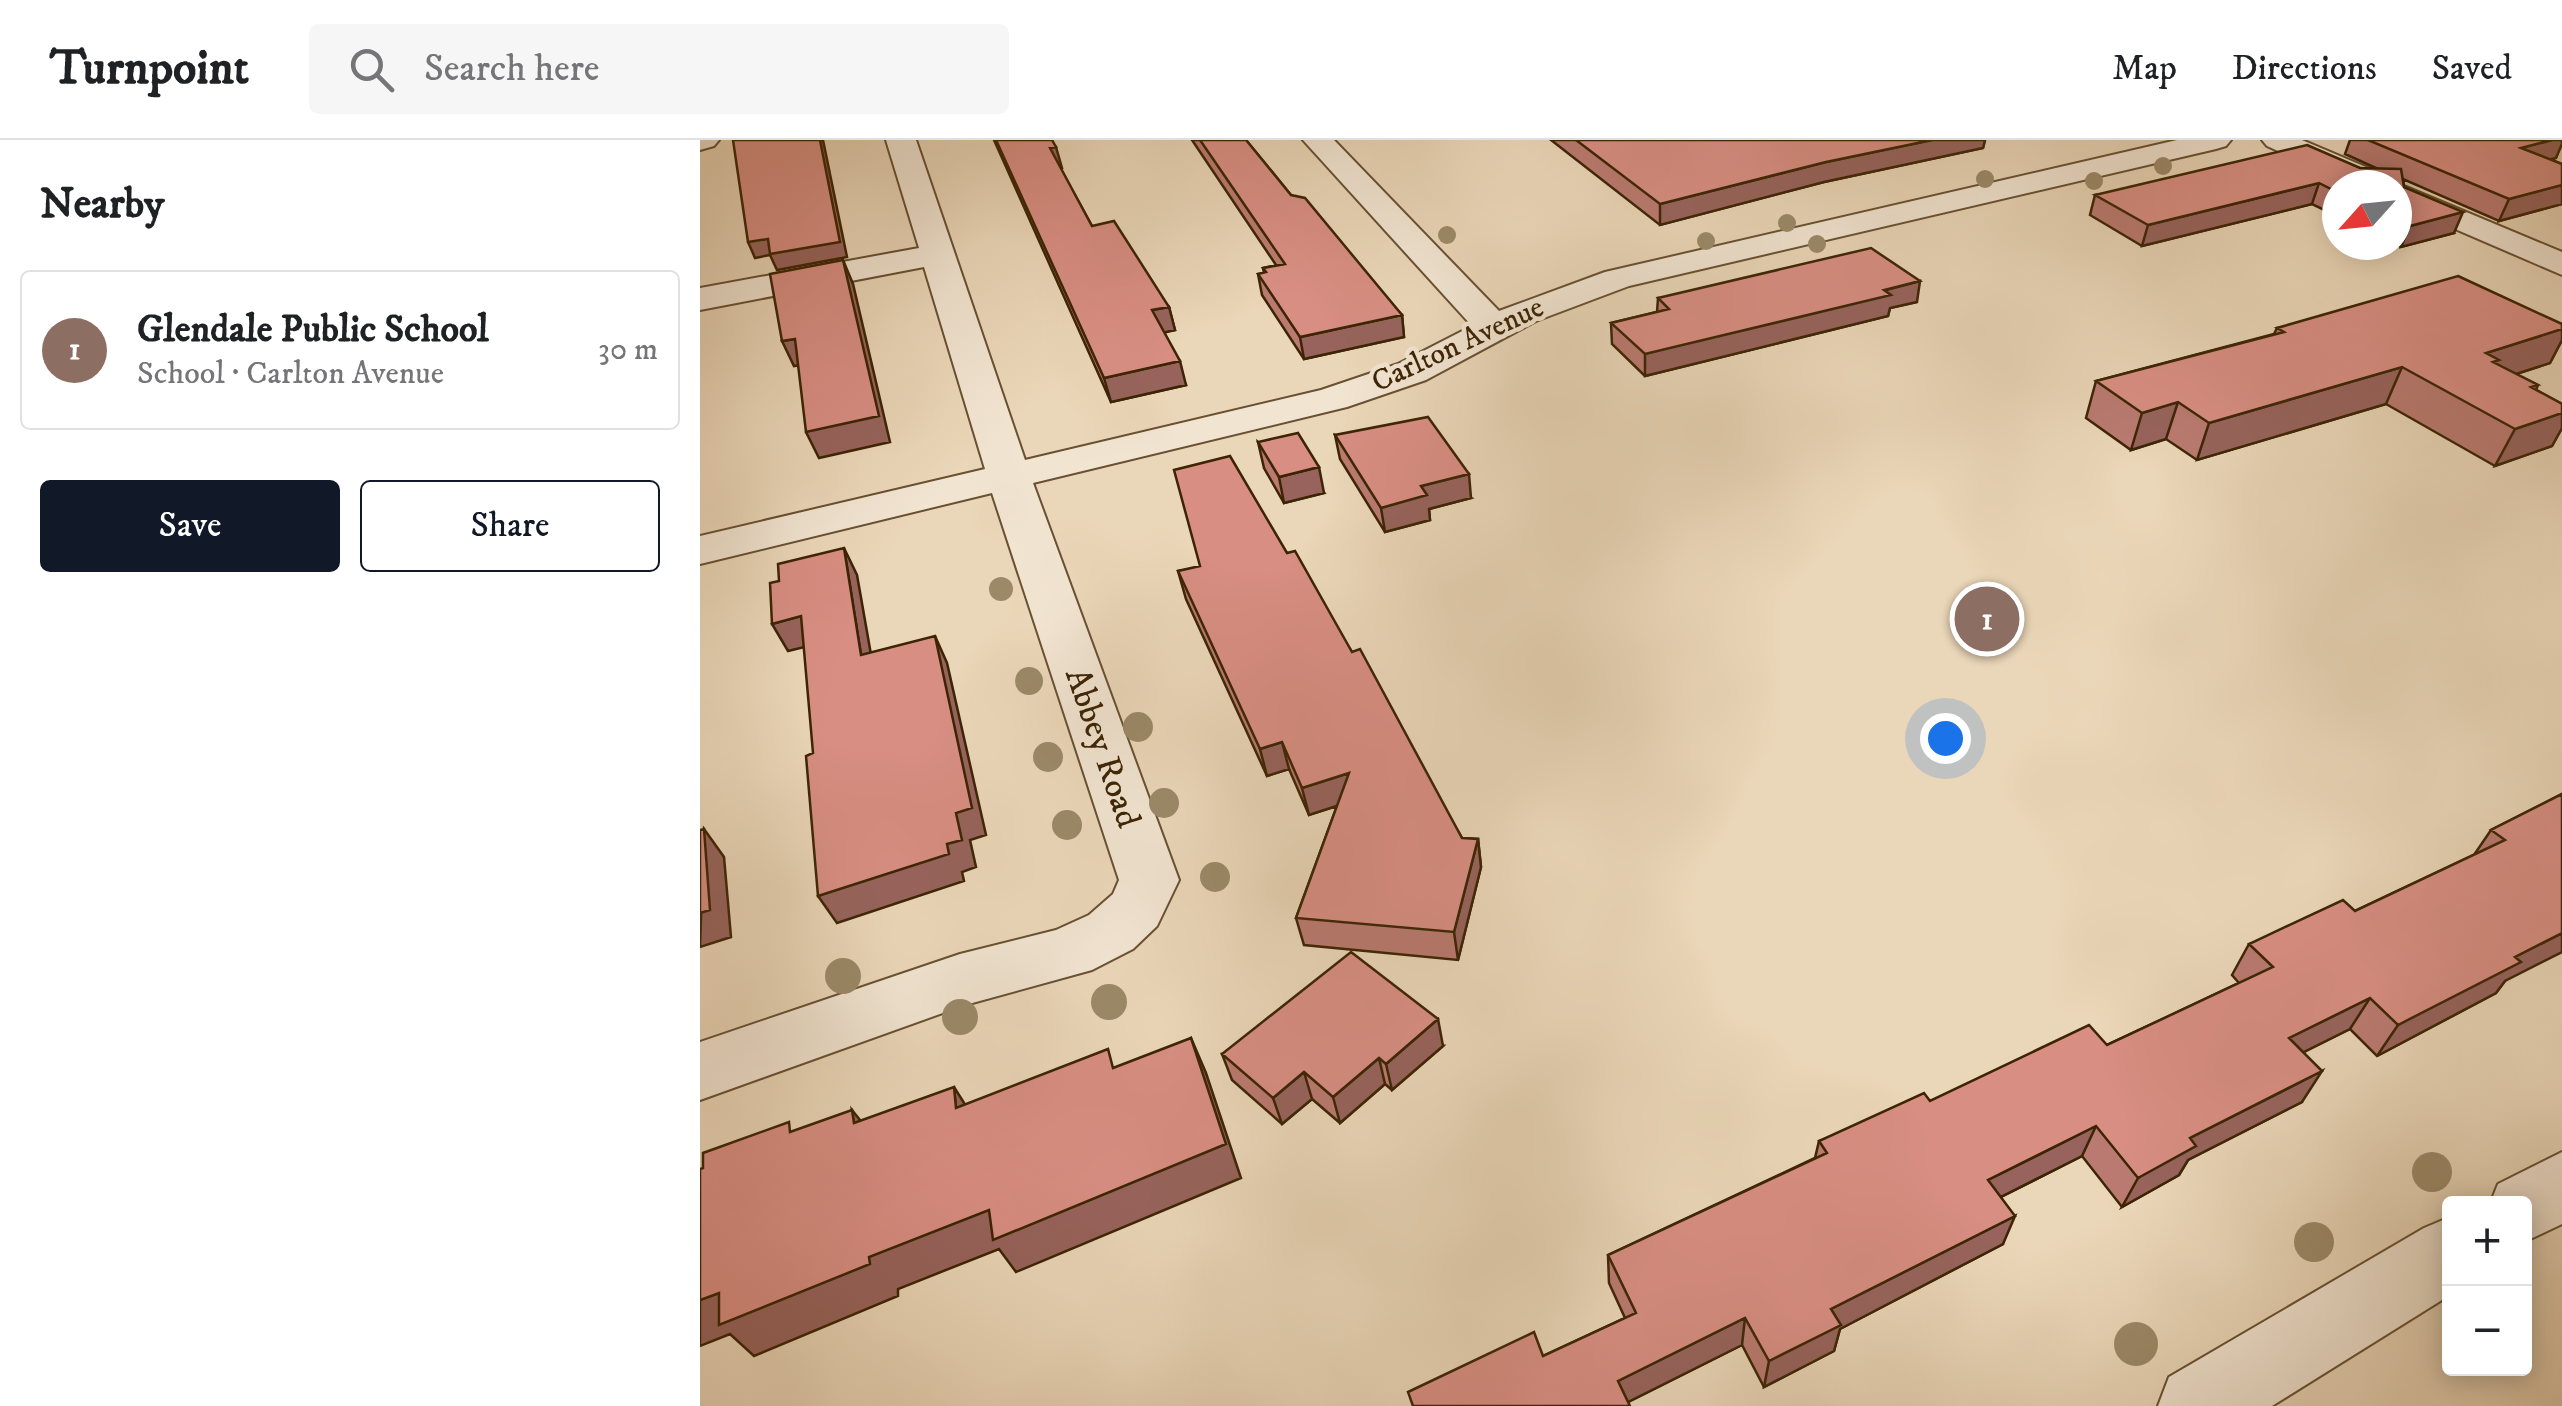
<!DOCTYPE html>
<html lang="en">
<head>
<meta charset="utf-8">
<style>
  :root { --surface:#fff; --page:#f6f6f6; --text:#202124; --muted:#757577; --line:#e0e0e0; --accent:#111827 }
  body { margin:0; font-family:"IM FELL DW Pica",serif; background:var(--page); color:var(--text) }
  .controls { position:absolute; right:30px; bottom:30px; display:grid; overflow:hidden; border-radius:10px; box-shadow:0 5px 25px #0003 }
  .controls button { width:90px; height:90px; display:grid; place-items:center; padding:0; border:0; border-bottom:2px solid var(--line); background:var(--surface); color:var(--text); font:50px sans-serif }
  .compass { position:absolute; left:1622px; top:30px; width:90px; height:90px; border-radius:50%; background:var(--surface); box-shadow:0 5px 25px #0003; rotate:243deg }
  .you { position:absolute; left:1245px; top:598px; width:35px; height:35px; margin:-25px; border:8px solid #fff; border-radius:50%; background:#1a73e8; box-shadow:0 0 0 15px #1a73e833 }
  .badge { display:grid; place-items:center; width:65px; height:65px; border-radius:50%; background:var(--accent); color:#fff; font-size:32px; font-weight:700 }
  .pin { position:absolute; translate:-50% -50%; border:5px solid #fff; box-shadow:0 2px 10px #0006 }
  .list { margin:0; padding:0; list-style:none }
  h2 { display:flex; justify-content:space-between; align-items:center; height:130px; margin:0; padding:0 40px; font-size:42px }
  h2 small { font-size:32px; font-weight:400; color:var(--muted) }
  .list li { display:grid; grid-template-columns:65px 1fr auto; gap:30px; align-items:center; box-sizing:border-box; height:160px; margin:0 20px 20px; padding:0 20px; border:2px solid var(--line); border-radius:10px }
  .list b { display:block; font-size:38px; white-space:nowrap }
  .list p { margin:0; font-size:32px; white-space:nowrap; color:var(--muted) }
  .list em { font-size:32px; font-style:normal; color:var(--muted) }
  .actions { display:flex; gap:20px; padding:30px 40px }
  .actions a { flex:1; padding:22px 0; border:2px solid var(--accent); border-radius:10px; text-align:center; font-size:35px; color:var(--accent) }
  .actions .main { background:var(--accent); color:#fff }
  .icon { flex:none; width:55px; height:55px; fill:none; stroke:currentColor; stroke-width:2; stroke-linecap:round; stroke-linejoin:round }
  .map { position:relative; flex:none; width:1862px; height:1266px; overflow:hidden }
  header { display:flex; align-items:center; gap:60px; box-sizing:border-box; height:140px; padding:0 50px; background:var(--surface); border-bottom:2px solid var(--line) }
  header strong { font-size:48px }
  nav { display:flex; gap:55px; margin-inline-start:auto; font-size:35px }
  .search { width:700px; height:90px; background:var(--page); display:flex; align-items:center; gap:25px; box-sizing:border-box; padding:0 35px; border-radius:10px; color:var(--muted); font-size:38px }
  main { display:flex }
  aside { flex:1; background:var(--surface) }
  .map>svg:first-child { display:block }
  .lines { fill:none; stroke-linecap:round; stroke-linejoin:round }
  .minor-casing { stroke:#685031; stroke-width:4 }
  .minor { fill:#f1e4d1; fill-rule:evenodd }
  .tree { fill:#9b8968 }
  .wall { fill:#ba7a71; stroke:#3c2404; stroke-width:2.5 }
  .shaded-wall { fill:#97635c; stroke:#3c2404; stroke-width:2.5 }
  .building { fill:#d88e83; stroke:#3c2404; stroke-width:2.5 }
  .labels { text-anchor:middle; dominant-baseline:central; stroke-width:9; stroke-linejoin:round; paint-order:stroke }
  .far-street-label { font-size:30px; fill:#3c2404; stroke:#f1e4d1 }
  .street-label { font-size:35px; fill:#3c2404; stroke:#f1e4d1 }
</style>
</head>
<body>
<header>
<strong>Turnpoint</strong>
<div class="search"><svg class="icon" aria-label="search" viewBox="0 0 24 24"><circle cx="10" cy="10" r="6"/><path d="M15 15l6 6"/></svg>Search here</div>
<nav><a>Map</a><a>Directions</a><a>Saved</a></nav>
</header>
<main>
<aside>
<h2>Nearby<small></small></h2>
<ul class="list">
<li><span class="badge" style="background:#8d6e63">1</span><div><b>Glendale Public School</b><p>School · Carlton Avenue</p></div><em>30 m</em></li>
</ul>
<div class="actions"><a class="main">Save</a><a>Share</a></div>
</aside>
<div class="map">
<svg width="1862" height="1266" viewBox="0 0 1862 1266">
  <rect width="100%" height="100%" fill="#ead6b8"/>
  <filter id="stains"><feTurbulence type="fractalNoise" baseFrequency=".002" numOctaves="4"/><feColorMatrix values="0 0 0 0 .2 0 0 0 0 .09 0 0 0 0 .02 0 0 0 .5 -.17"/></filter>
  <radialGradient id="worn" r=".72"><stop offset=".6" stop-color="#630" stop-opacity="0"/><stop offset="1" stop-color="#630" stop-opacity=".3"/></radialGradient>
  <g class="lines">
    <!-- minor casing -->
    <g class="minor-casing">
      <path id="minor" d="M0 0H19L14 6 0 10Z
        M186 0H216L325 320 621 250 698 224 772 186 603 0H634L799 171 905 132 1477 0H1531L1526 6 1516 9 929 146 836 181 726 240 647 267 333 343 479 740 457 786 433 809 392 830 265 865 0 960V902L260 814 356 790 389 775 413 754 419 740 292 353 0 424V396L285 329 224 127 0 170V148L219 108Z
        M1562 0H1602L1673 30 1677 37 1673 44H1651L1567 6Z
        M1697 43 1862 112V135L1697 64V45H1687Z
        M1862 1012V1084L1824 1102V1064H1790L1798 1044Z
        M1750 1077V1155L1572 1266H1458L1469 1237 1724 1088Z"/>
    </g>
    <!-- minor -->
    <use href="#minor" class="minor"/>
  </g>
  <!-- trees -->
  <g class="tree">
    <circle cx="1463" cy="26" r="9"/>
    <circle cx="1285" cy="39" r="9"/>
    <circle cx="1394" cy="41" r="9"/>
    <circle cx="1087" cy="83" r="9"/>
    <circle cx="747" cy="95" r="9"/>
    <circle cx="1006" cy="101" r="9"/>
    <circle cx="1117" cy="104" r="9"/>
    <circle cx="301" cy="449" r="12"/>
    <circle cx="329" cy="541" r="14"/>
    <circle cx="438" cy="587" r="15"/>
    <circle cx="348" cy="617" r="15"/>
    <circle cx="464" cy="663" r="15"/>
    <circle cx="367" cy="685" r="15"/>
    <circle cx="515" cy="737" r="15"/>
    <circle cx="143" cy="836" r="18"/>
    <circle cx="409" cy="862" r="18"/>
    <circle cx="260" cy="877" r="18"/>
    <circle cx="1732" cy="1032" r="20"/>
    <circle cx="1614" cy="1102" r="20"/>
    <circle cx="1436" cy="1204" r="22"/>
  </g>
  <!-- wall -->
  <path class="wall" d="M294 0H352L360 28 392 86 469 167 475 190 464 192 486 245 411 262Z
    M492 0H546L591 55 702 175 704 197 604 219 562 155 558 134 564 133 563 128 576 125Z
    M851 0H1285L1283 8 1124 42 960 85Z
    M1650 0H1862L1856 18 1850 19 1862 24V64L1799 81 1703 39 1704 47 1754 93 1701 107 1697 105V45H1637V76L1612 64 1442 106 1390 75 1395 55 1660 28 1678 29 1645 14Z
    M958 158 1217 162 1190 168 1188 176 945 236 912 204 911 183 957 172Z
    M1862 184V200L1850 223 1816 234 1838 245 1836 250 1862 264V288L1852 306 1795 326 1686 264 1497 320 1466 299 1431 310 1386 278 1396 241 1574 194 1577 188Z
    M635 295 771 358 729 369 730 380 685 392 640 319Z
    M558 302 624 353 584 363 564 328Z
    M587 413 652 512 762 698 778 699 781 727 758 820 604 805 596 778 637 666 609 675 589 629 567 636 486 459 478 431Z
    M1862 654 1805 841 1796 853 1677 916 1650 889 1603 912 1602 962 1488 1020 1479 1035 1422 1067 1382 1016 1301 1057 1303 1104 1140 1189 1134 1211 1064 1247 1042 1205 928 1262 843 1216 925 1178 909 1143 908 1115 1115 1018 1119 1001 1230 961 1407 905 1539 843 1532 835 1549 804 1655 771 1774 715 1791 690Z
    M743 906 692 950 685 944 640 983 612 959 582 984 532 940 522 914Z"/>
  <!-- shaded-wall -->
  <path class="shaded-wall" d="M120 0H123L147 117 77 130 70 115 55 118 48 102Z
    M1232 0H1285L1283 8 1124 42 960 85V64L1126 22Z
    M1852 0H1862V4L1856 18 1811 28 1821 8Z
    M356 7 362 28 356 29 350 8Z
    M1619 43 1612 64 1442 106 1448 85Z
    M1862 45V64L1799 81 1809 59Z
    M1763 72 1754 93 1701 107 1710 86Z
    M143 120 153 144 190 302 119 318 106 292Z
    M1220 141 1217 162 1190 168 1188 176 945 236V214Z
    M469 167 475 190 458 194 452 170Z
    M702 175 704 197 604 219 600 197Z
    M1862 189V200L1850 223 1788 243 1786 213Z
    M95 199 107 224 94 226 82 201Z
    M480 221 486 245 411 262 404 238Z
    M1702 227 1686 264 1497 320 1509 283Z
    M1478 262 1466 299 1431 310 1442 273Z
    M1862 273V288L1852 306 1795 326 1815 289Z
    M619 327 624 353 584 363 579 337Z
    M769 334 771 358 729 369 730 380 685 392 681 368 721 346Z
    M144 408 157 435 176 543 161 515Z
    M101 476 117 504 88 511 72 484Z
    M235 496 247 523 286 695 270 700 276 727 262 732 264 741 137 783 118 756 247 704 256 673Z
    M582 602 589 629 567 636 560 609Z
    M649 633 655 660 609 675 602 648Z
    M4 689 24 717 31 797 0 807Z
    M778 699 781 727 758 820 754 792Z
    M1862 793V812L1805 841 1796 853 1677 916 1698 885 1815 817Z
    M1670 858 1650 889 1570 929 1589 898Z
    M738 879 743 906 692 950 686 924Z
    M491 898 506 933 541 1038 316 1132 299 1109 198 1149V1156L54 1216 30 1194 0 1206V1160L19 1153 169 1117Z
    M679 918 685 944 640 983 633 957Z
    M1622 931 1602 962 1488 1020 1479 1035 1422 1067 1438 1038 1490 998Z
    M604 932 612 959 582 984 573 958Z
    M254 947 276 982 256 968Z
    M152 970 179 1004 154 983Z
    M1396 986 1382 1016 1277 1069 1288 1040Z
    M1315 1076 1303 1104 1140 1189 1134 1211 1064 1247 1069 1221 1131 1169Z
    M1045 1178 1042 1205 920 1266 918 1241Z"/>
  <!-- building -->
  <path class="building" d="M33 0H120L140 102 70 114 68 99 48 102Z
    M296 0H352L356 7 350 8 392 86 414 81 469 167 452 170 480 221 404 238Z
    M500 0H546L591 55 605 58 702 175 600 197 558 134 566 132 563 128 585 124Z
    M876 0H1232L1126 22 960 64Z
    M1668 0H1852L1821 8 1862 24V45L1809 59Z
    M1607 5 1660 28 1701 29 1704 47 1763 72 1710 86 1697 80V45H1637V52L1619 43 1448 85 1395 55Z
    M1171 108 1220 141 1184 150 1191 155 945 214 911 183 969 169 958 158Z
    M143 120 179 276 106 292 95 199 82 201 70 134Z
    M1758 136 1862 184V189L1786 213 1799 220 1793 222 1838 245 1831 247 1862 264V273L1815 289 1702 227 1509 283 1478 262 1442 273 1396 241 1584 192 1577 188Z
    M728 277 769 334 721 346 727 355 681 368 635 295Z
    M598 293 619 327 579 337 558 302Z
    M530 316 587 413 595 411 652 512 660 509 762 698 778 699 754 792 596 778 649 633 602 648 582 602 560 609 478 431 500 426 474 330Z
    M144 408 161 515 235 496 272 668 256 673 262 700 247 704 249 714 118 756 106 616 113 613 101 476 72 484 70 443 79 441 78 424Z
    M1862 654V793L1815 817 1821 822 1698 885 1670 858 1589 898 1622 931 1490 998 1496 1006 1438 1038 1396 986 1288 1040 1315 1076 1131 1169 1141 1185 1069 1221 1045 1178 918 1241 930 1266H713L708 1252 834 1192 843 1216 936 1173 908 1115 1127 1013 1119 1001 1224 953 1230 961 1389 885 1407 905 1573 827 1549 804 1643 760 1655 771 1805 700 1791 690Z
    M4 689 10 770 0 773V690Z
    M651 812 738 879 686 924 679 918 633 957 604 932 573 958 522 914Z
    M491 898 526 1004 293 1100 289 1070 169 1117 170 1124 19 1185V1153L0 1160V1029L3 1028V1013L89 982 90 992 152 970 154 983 254 947 256 968 408 909 413 928Z"/>
  <g class="labels">
    <!-- far-street labels -->
    <g class="far-street-label">
      <text transform="translate(758 205) rotate(-25)">Carlton Avenue</text>
    </g>
    <!-- street labels -->
    <g class="street-label">
      <text transform="translate(402 608) rotate(71)">Abbey Road</text>
    </g>
  </g>
  <rect width="100%" height="100%" filter="url(#stains)"/>
  <rect width="100%" height="100%" fill="url(#worn)"/>
</svg>
<div class="controls">
<button>+</button>
<button>−</button>
</div>
<svg class="compass" viewBox="-18 -18 36 36"><path d="M0-13l5 13h-10z" fill="#e53935"/><path d="M0 13l5-13h-10z" fill="#757577"/></svg>
<div class="you"></div>
<div class="pin badge" style="left:1287px;top:479px;background:#8d6e63">1</div>
</div>
</main>
</body>
</html>
